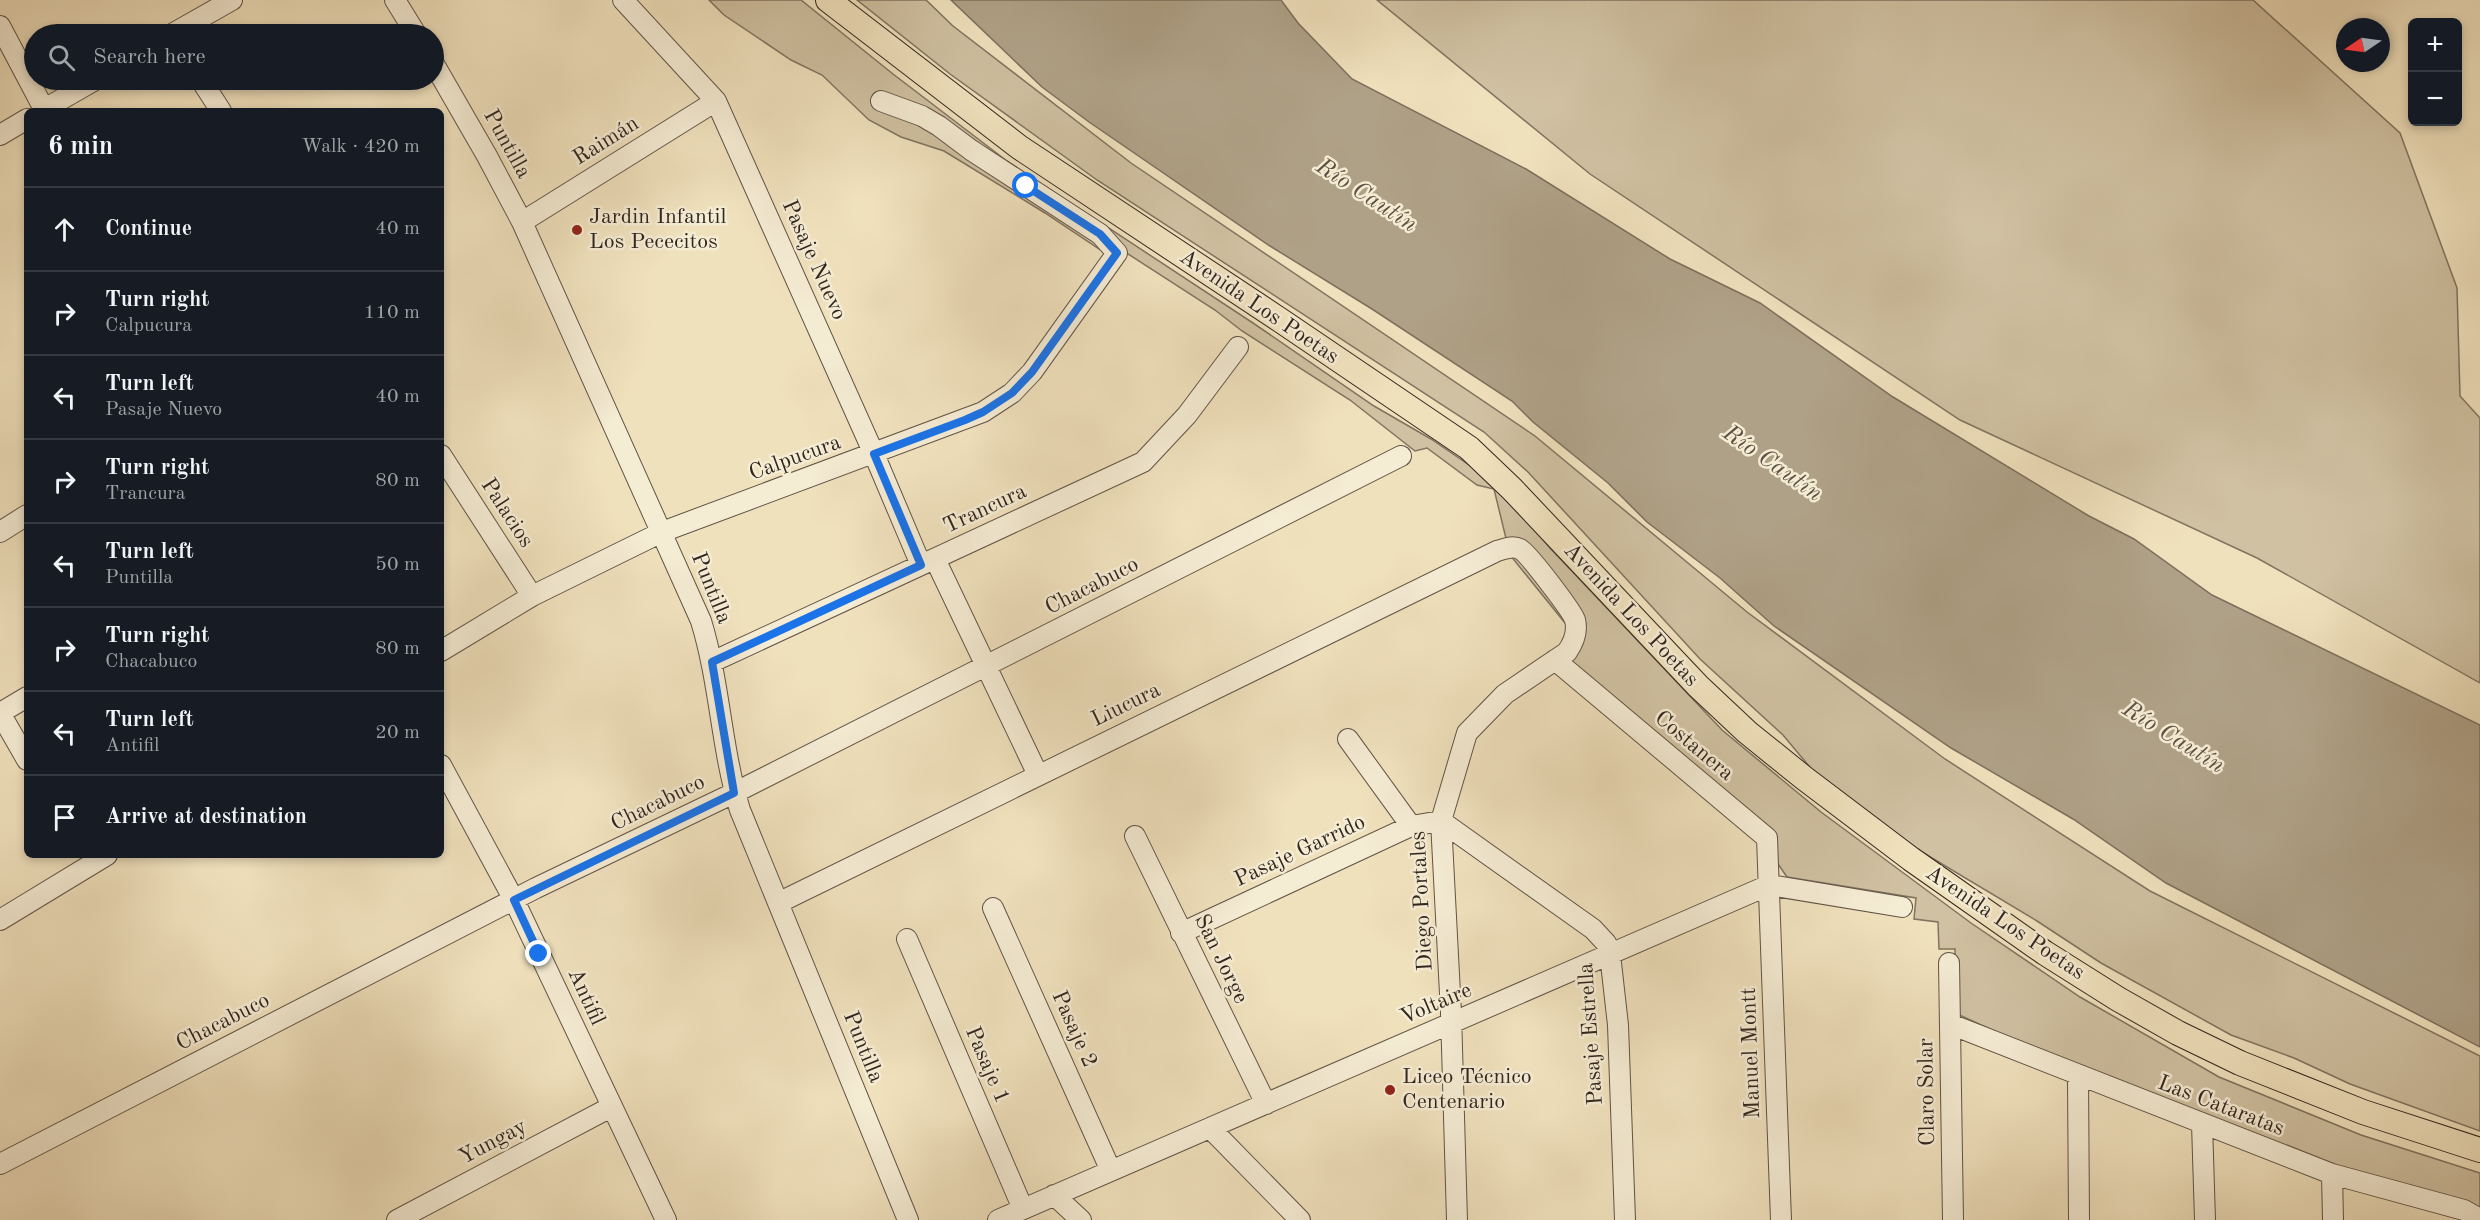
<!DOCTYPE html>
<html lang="en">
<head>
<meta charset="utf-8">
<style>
  :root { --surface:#171b24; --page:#242831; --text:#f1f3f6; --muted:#9ea1a6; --line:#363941 }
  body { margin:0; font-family:"Old Standard TT",serif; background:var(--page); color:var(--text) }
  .controls { position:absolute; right:18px; top:18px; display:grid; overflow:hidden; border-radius:9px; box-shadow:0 3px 9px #0003 }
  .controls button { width:54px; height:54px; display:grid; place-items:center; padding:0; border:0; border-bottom:2px solid var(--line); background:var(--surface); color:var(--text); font:30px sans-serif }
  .compass { position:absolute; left:2336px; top:18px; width:54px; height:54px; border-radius:50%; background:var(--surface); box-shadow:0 3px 9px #0003; rotate:257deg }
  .stop { position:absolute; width:18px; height:18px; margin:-14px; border:4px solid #1a73e8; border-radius:50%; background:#fff }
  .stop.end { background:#1a73e8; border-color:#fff; box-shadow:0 2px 6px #0008 }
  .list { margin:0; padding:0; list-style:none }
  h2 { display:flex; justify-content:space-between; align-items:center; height:78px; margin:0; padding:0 24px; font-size:26px }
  h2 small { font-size:20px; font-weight:400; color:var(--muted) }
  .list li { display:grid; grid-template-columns:39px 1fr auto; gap:18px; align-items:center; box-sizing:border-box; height:84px; padding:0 24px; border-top:2px solid var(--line) }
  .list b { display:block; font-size:22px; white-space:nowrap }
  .list p { margin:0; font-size:20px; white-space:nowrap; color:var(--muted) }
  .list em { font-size:20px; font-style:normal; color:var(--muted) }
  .icon { flex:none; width:33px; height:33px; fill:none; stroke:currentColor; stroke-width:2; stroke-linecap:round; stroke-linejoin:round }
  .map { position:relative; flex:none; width:2480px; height:1220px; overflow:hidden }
  .search { position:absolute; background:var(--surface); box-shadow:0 3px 9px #0003; left:24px; top:24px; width:420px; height:66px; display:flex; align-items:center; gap:15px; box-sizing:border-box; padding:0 21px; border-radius:33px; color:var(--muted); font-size:22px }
  .panel { position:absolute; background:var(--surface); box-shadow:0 3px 9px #0003; left:24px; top:108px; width:420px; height:750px; border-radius:9px }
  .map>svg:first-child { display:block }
  .green { fill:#d0c1a2; stroke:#807360; stroke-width:1.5 }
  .water { fill:#afa187; stroke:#7d6f5d; stroke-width:1.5 }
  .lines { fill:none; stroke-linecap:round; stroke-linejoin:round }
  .minor-casing { stroke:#615446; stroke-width:22 }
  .major-casing { stroke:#31251e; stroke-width:26 }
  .minor { stroke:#f5ecd4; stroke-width:20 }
  .major { stroke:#f0e1bd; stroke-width:24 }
  .route { stroke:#1a73e8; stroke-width:8 }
  .poi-dot { fill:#8f2418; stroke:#f5ecd4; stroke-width:2 }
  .labels { text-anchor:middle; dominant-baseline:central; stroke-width:5; stroke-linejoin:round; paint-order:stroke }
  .street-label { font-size:22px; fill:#31251e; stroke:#f5ecd4 }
  .poi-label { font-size:22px; fill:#31251e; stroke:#f5ecd4; text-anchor:start }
  .water-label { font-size:24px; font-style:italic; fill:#5d5043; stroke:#f5ecd4 }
</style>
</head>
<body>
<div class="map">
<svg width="2480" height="1220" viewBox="0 0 2480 1220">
  <rect width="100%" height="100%" fill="#f0e1bd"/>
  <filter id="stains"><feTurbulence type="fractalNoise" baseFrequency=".00333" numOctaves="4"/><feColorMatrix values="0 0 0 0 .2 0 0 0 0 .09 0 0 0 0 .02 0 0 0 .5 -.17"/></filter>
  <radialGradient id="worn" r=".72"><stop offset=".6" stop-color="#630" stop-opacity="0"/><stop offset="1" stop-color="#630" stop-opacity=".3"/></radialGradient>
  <!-- green -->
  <path class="green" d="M709 0H801L893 74 1007 161 1253 323 1374 406 1431 439 1472 467 1502 491 1550 548 1722 730 1821 812 1971 923 2080 997 2219 1077 2361 1135 2480 1173V1219L2078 1069 1955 1013V949H1939L1938 922 1914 919 1916 898 1787 877 1776 861 1773 830 1559 655 1578 639 1510 555 1494 489 1477 485 1427 448 1415 451 1350 400 1242 331 1215 310 1111 243 1105 253 1045 213 944 151 901 137 869 120 822 75 791 60 724 15Z
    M857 0H926L953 26 1131 163 1535 436 1747 612 1945 759 2150 891 2480 1056V1131L2350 1084 2294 1058 2231 1035 2101 963 2037 921 1922 852 1819 778 1783 735 1700 659 1528 472 1484 432 1097 180 950 74Z
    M1377 0H2253L2400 133 2457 288 2460 396 2480 418V683L2257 558 1960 420 1590 174Z"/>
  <!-- water -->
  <path class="water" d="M951 0H1281L1298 23 1352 79 1526 169 1670 259 1760 303 1893 397 2089 516 2134 539 2212 595 2480 725V1047L2166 883 2073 819 1951 748 1774 626 1720 578 1647 522 1608 483 1533 422 1512 401 1372 309 1270 246 1089 122 1042 87Z"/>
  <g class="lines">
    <!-- minor casing -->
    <g class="minor-casing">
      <path id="minor" d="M395 0 416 34
        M623 0 716 101 874 454 921 565
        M0 26 45 111
        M172 34 232 0
        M434 64 487 156 522 222 701 621C720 683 721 748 740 810L908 1220
        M201 80 221 111
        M41 111 95 80
        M0 135 27 119
        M522 222 716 101
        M441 455 532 596
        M0 532 27 515
        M935 559 1038 775
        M441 651 532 596 662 532 983 412 1012 393 1032 372 1117 253 1100 234 971 150 939 126 922 116 881 101
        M1555 660 1767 838 1781 1220
        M712 662 1143 462 1187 415 1238 347
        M0 713 27 760
        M0 713 27 697
        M1348 739 1411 826
        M441 765 514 900 666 1220
        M1135 836 1266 1104
        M778 903 1497 551C1505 549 1512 545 1520 549 1528 553 1572 611 1575 620 1578 632 1574 642 1567 652L1505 694 1467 733 1441 821 1451 1013 1457 1220
        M993 908 1111 1171
        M0 920 107 855
        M1181 933 1411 826 1441 821 1593 929 1606 943 1610 954 1618 1025 1625 1220
        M907 939 1023 1209
        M1949 963 1953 1220
        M1950 1024 2332 1174 2464 1210 2480 1219
        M2078 1076 2079 1220
        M2202 1124 2205 1220
        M1210 1128 1300 1220
        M0 1164 536 888 734 793 1401 456
        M2332 1174 2333 1220
        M1054 1195 1081 1220
        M397 1220 611 1107
        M998 1220 1769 885 1902 907"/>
    </g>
    <!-- major casing -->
    <g class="major-casing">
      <path id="major" d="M828 0 1019 147 1280 320 1469 448 1512 489 1698 686 1747 732 1804 778 1911 859 2045 953 2118 999 2178 1033 2240 1063 2363 1112 2480 1150"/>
    </g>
    <!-- minor -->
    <use href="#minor" class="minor"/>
    <!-- major -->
    <use href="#major" class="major"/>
  </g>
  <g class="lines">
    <!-- route -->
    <path class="route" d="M539 954 514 900 734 793 712 662 921 565 874 454 965 420 983 412 1012 393 1032 372 1117 253 1100 234 1026 186"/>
  </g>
  <!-- markers -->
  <g class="poi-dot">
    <circle cx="577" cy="230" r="6"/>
    <circle cx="1390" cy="1090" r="6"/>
  </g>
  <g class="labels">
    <!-- street labels -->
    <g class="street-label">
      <text transform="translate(606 141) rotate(-32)">Raimán</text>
      <text transform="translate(507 144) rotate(61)">Puntilla</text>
      <text transform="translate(814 260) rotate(66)">Pasaje Nuevo</text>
      <text transform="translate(1259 307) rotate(34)">Avenida Los Poetas</text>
      <text transform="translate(795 458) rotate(-20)">Calpucura</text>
      <text transform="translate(985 509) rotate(-25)">Trancura</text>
      <text transform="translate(507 513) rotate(57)">Palacios</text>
      <text transform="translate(1092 586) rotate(-27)">Chacabuco</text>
      <text transform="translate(711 588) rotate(68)">Puntilla</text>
      <text transform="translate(1631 615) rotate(47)">Avenida Los Poetas</text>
      <text transform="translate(1126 705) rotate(-26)">Liucura</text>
      <text transform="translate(1694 746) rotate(40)">Costanera</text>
      <text transform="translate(658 803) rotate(-26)">Chacabuco</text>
      <text transform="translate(1300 851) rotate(-25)">Pasaje Garrido</text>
      <text transform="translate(1422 901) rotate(-93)">Diego Portales</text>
      <text transform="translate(2005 923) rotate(34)">Avenida Los Poetas</text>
      <text transform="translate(1221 959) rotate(64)">San Jorge</text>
      <text transform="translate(586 997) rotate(65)">Antifil</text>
      <text transform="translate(1436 1004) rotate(-23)">Voltaire</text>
      <text transform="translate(223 1022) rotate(-27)">Chacabuco</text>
      <text transform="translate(1074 1029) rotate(66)">Pasaje 2</text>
      <text transform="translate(1591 1034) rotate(-94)">Pasaje Estrella</text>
      <text transform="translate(863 1047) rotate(68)">Puntilla</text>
      <text transform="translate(1751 1053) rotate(-92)">Manuel Montt</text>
      <text transform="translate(987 1065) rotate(67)">Pasaje 1</text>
      <text transform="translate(1927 1092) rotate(-91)">Claro Solar</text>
      <text transform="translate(2221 1106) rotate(21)">Las Cataratas</text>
      <text transform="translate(493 1142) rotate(-28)">Yungay</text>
    </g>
    <!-- poi labels -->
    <g class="poi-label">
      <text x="589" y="217">Jardin Infantil<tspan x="589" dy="25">Los Pececitos</tspan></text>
      <text x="1402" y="1077">Liceo Técnico<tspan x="1402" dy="25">Centenario</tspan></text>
    </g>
    <!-- water labels -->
    <g class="water-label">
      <text transform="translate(1366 196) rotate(33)">Río Cautín</text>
      <text transform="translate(1772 464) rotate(35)">Río Cautín</text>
      <text transform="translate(2173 738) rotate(32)">Río Cautín</text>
    </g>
  </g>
  <rect width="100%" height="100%" filter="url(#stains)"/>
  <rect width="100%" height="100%" fill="url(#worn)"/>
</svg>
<div class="controls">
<button>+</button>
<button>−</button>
</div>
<svg class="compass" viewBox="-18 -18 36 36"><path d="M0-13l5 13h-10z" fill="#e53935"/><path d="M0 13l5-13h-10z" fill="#9ea1a6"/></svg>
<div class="stop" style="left:1026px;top:186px"></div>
<div class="stop end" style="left:539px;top:954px"></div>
<div class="search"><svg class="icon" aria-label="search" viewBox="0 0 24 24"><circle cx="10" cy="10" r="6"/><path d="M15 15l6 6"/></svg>Search here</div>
<section class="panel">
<h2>6 min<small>Walk · 420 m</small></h2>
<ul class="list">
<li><svg class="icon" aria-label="ahead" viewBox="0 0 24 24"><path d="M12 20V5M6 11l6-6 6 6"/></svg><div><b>Continue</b></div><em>40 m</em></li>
<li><svg class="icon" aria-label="right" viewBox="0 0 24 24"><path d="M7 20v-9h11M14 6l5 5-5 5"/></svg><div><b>Turn right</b><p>Calpucura</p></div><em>110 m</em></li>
<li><svg class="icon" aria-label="left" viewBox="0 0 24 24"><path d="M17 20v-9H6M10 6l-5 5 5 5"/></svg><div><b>Turn left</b><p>Pasaje Nuevo</p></div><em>40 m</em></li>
<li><svg class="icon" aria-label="right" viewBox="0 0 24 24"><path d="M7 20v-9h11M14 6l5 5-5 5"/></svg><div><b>Turn right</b><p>Trancura</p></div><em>80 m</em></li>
<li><svg class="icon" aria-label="left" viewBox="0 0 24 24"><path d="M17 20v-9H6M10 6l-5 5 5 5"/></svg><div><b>Turn left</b><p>Puntilla</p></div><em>50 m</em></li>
<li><svg class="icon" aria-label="right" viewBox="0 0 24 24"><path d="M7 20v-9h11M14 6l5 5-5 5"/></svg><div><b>Turn right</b><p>Chacabuco</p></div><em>80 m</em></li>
<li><svg class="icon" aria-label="left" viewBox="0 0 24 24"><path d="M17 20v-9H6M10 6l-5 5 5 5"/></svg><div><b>Turn left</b><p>Antifil</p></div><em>20 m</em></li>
<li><svg class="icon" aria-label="arrive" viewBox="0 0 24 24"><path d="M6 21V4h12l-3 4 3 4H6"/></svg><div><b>Arrive at destination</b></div></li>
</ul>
</section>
</div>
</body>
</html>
